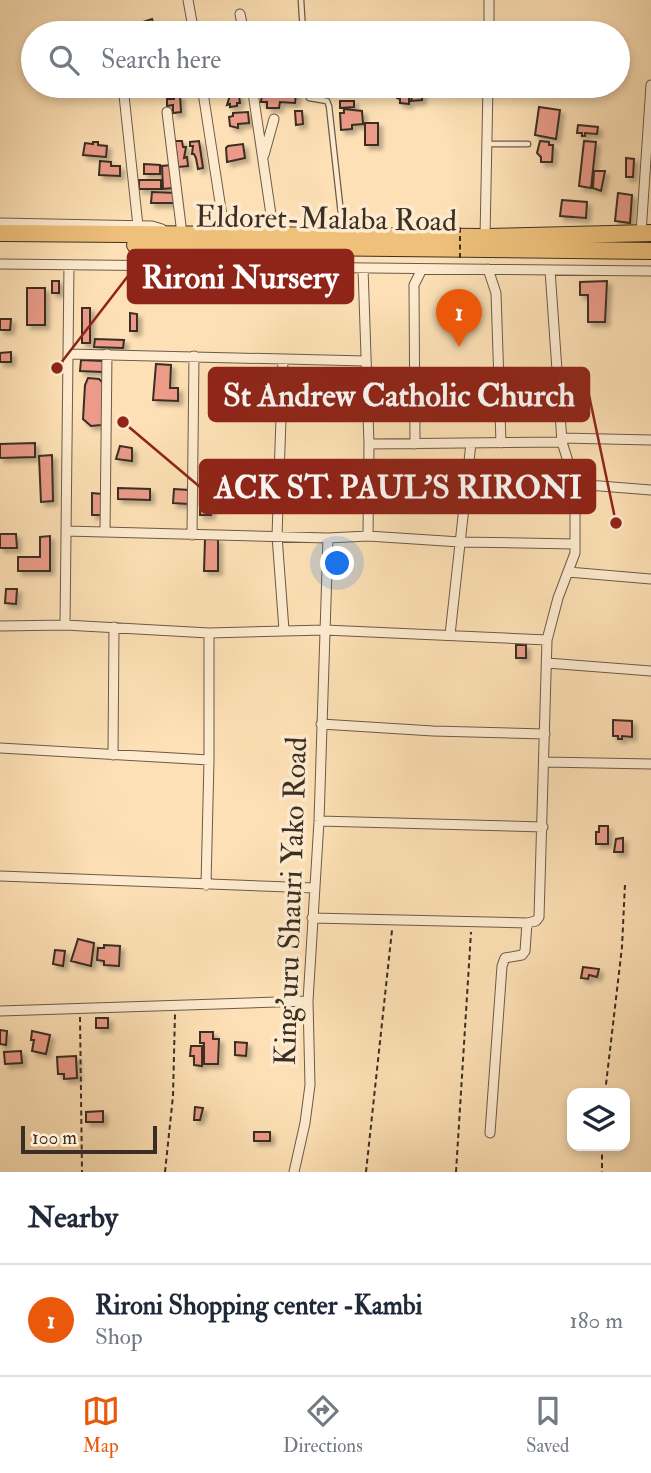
<!DOCTYPE html>
<html lang="en">
<head>
<meta charset="utf-8">
<style>
  :root { --surface:#fff; --page:#f6f6f7; --text:#1f2937; --muted:#747a83; --line:#e0e1e3; --accent:#ea580c }
  body { margin:0; font-family:"IM FELL Double Pica",serif; background:var(--page); color:var(--text) }
  .controls { position:absolute; right:21px; bottom:21px; display:grid; overflow:hidden; border-radius:14px; box-shadow:0 4px 10px #0003 }
  .controls button { width:63px; height:63px; display:grid; place-items:center; padding:0; border:0; border-bottom:2px solid var(--line); background:var(--surface); color:var(--text); font:35px sans-serif }
  .scale { position:absolute; left:21px; bottom:18px; width:136px; box-sizing:border-box; padding-left:7px; border:4px solid #3a2f24; border-top:0; font-size:19px; line-height:24px; white-space:nowrap; color:#3a2f24; -webkit-text-stroke:5px #feebcf; paint-order:stroke }
  .you { position:absolute; left:338px; top:564px; width:24px; height:24px; margin:-18px; border:5px solid #fff; border-radius:50%; background:#1a73e8; box-shadow:0 0 0 10px #1a73e833 }
  .badge { display:grid; place-items:center; width:46px; height:46px; border-radius:50%; background:var(--accent); color:#fff; font-size:23px; font-weight:700 }
  .pin { position:absolute; translate:-50% -58px; filter:drop-shadow(0 2px 4px #0008) }
  .pin::after { content:''; position:absolute; top:37px; width:24px; height:21px; background:inherit; clip-path:polygon(0 0,100% 0,50% 100%) }
  .list { margin:0; padding:0; list-style:none }
  h2 { display:flex; justify-content:space-between; align-items:center; height:91px; margin:0; padding:0 28px; font-size:30px }
  h2 small { font-size:23px; font-weight:400; color:var(--muted) }
  .list li { display:grid; grid-template-columns:46px 1fr auto; gap:21px; align-items:center; box-sizing:border-box; height:112px; padding:0 28px; border-top:2px solid var(--line) }
  .list b { display:block; font-size:26px; white-space:nowrap }
  .list p { margin:0; font-size:23px; white-space:nowrap; color:var(--muted) }
  .list em { font-size:23px; font-style:normal; color:var(--muted) }
  .icon { flex:none; width:38px; height:38px; fill:none; stroke:currentColor; stroke-width:2; stroke-linecap:round; stroke-linejoin:round }
  .map { position:relative; flex:none; width:651px; height:1172px; overflow:hidden }
  .search { position:absolute; background:var(--surface); box-shadow:0 4px 10px #0003; left:21px; right:21px; top:21px; height:77px; display:flex; align-items:center; gap:18px; box-sizing:border-box; padding:0 24px; border-radius:38px; color:var(--muted); font-size:26px }
  .sheet { height:203px; background:var(--surface) }
  nav { display:flex; justify-content:space-around; align-items:center; box-sizing:border-box; height:98px; border-top:2px solid var(--line); background:var(--surface); font-size:19px; color:var(--muted) }
  nav a { display:grid; justify-items:center; gap:4px }
  nav .on { color:var(--accent) }
  .map>svg:first-child { display:block }
  .building { fill:#eb9b88; stroke:#3a2f24; stroke-width:2; filter:url(#shadow) }
  .lines { fill:none; stroke-linecap:round; stroke-linejoin:round }
  .lane-casing { stroke:#6b5b48; stroke-width:7 }
  .street-casing { stroke:#6b5b48; stroke-width:11 }
  .highway-casing { stroke:#3a2f24; stroke-width:18 }
  .path { stroke:#3a2f24; stroke-width:2; stroke-dasharray:5 3.5; stroke-linecap:butt }
  .lane { stroke:#feebcf; stroke-width:4.5 }
  .street { stroke:#feebcf; stroke-width:9 }
  .highway { stroke:#eec07a; stroke-width:16 }
  .path-bridge { stroke:#3a2f24; stroke-width:2; stroke-dasharray:5 3.5; stroke-linecap:butt }
  .labels { text-anchor:middle; dominant-baseline:central; stroke-width:7; stroke-linejoin:round; paint-order:stroke }
  .street-label { font-size:30px; fill:#3a2f24; stroke:#feebcf }
  .leader { fill:none; stroke:#8f2418; stroke-width:2.5 }
  .callout-dot { fill:#8f2418; stroke:#feebcf; stroke-width:2.5 }
  .callout { fill:#8f2418; stroke:#8f2418; stroke-width:2.5 }
  .callout-label { font-size:32px; text-anchor:middle; font-weight:bold; fill:#fff }
</style>
</head>
<body>
<div class="map">
<svg width="651" height="1172" viewBox="0 0 651 1172">
  <defs>
    <filter id="shadow"><feDropShadow dx="4" dy="4" stdDeviation="2" flood-color="#0004"/></filter>
  </defs>
  <rect width="100%" height="100%" fill="#fde0b5"/>
  <filter id="stains"><feTurbulence type="fractalNoise" baseFrequency=".00286" numOctaves="4"/><feColorMatrix values="0 0 0 0 .2 0 0 0 0 .09 0 0 0 0 .02 0 0 0 .5 -.17"/></filter>
  <radialGradient id="worn" r=".72"><stop offset=".6" stop-color="#630" stop-opacity="0"/><stop offset="1" stop-color="#630" stop-opacity=".3"/></radialGradient>
  <!-- building -->
  <path class="building" d="M152 19 155 29 144 32 142 30 140 23Z
    M288 23 289 33H248L247 26Z
    M263 86H297L295 103 280 102 279 108H267V102H261Z
    M398 86H422V100L411 101 412 97H409V104L400 103V99L397 98Z
    M231 92H236L239 96 240 103H237V106L230 107V104L227 105Z
    M174 95H180L181 112 173 113V105L167 106V99H174Z
    M340 101H354V107L340 108Z
    M539 107 560 110 556 139 535 135Z
    M344 109 362 111 363 124 352 125V129L341 130 340 113H344Z
    M295 111H302L303 124 296 125Z
    M248 112 249 123 238 124V128L230 126 229 117 233 116V113Z
    M365 123H378V145H365Z
    M578 125 598 127 597 134 585 133V136H582V133H577Z
    M175 141H182L183 147H186L184 158 187 157 188 166 178 167Z
    M199 141 203 168 198 169 196 158 194 154H192L193 146H190V142Z
    M540 141 549 142V145H553L552 162H541V157L537 153Z
    M584 141 596 142 591 188 579 186Z
    M93 142H98V145L107 146 106 157 83 155 85 143 93 144Z
    M243 144 245 158 227 162 226 148 228 146Z
    M626 158 634 159 633 177H626Z
    M100 161 111 162V166H120V176L99 175Z
    M144 164 160 165V174H144Z
    M171 165 173 188 163 189 162 166Z
    M594 171H605L601 191 593 188Z
    M139 180H161V189H139Z
    M152 192 176 193 175 203H151Z
    M618 193 632 195 630 223 615 221Z
    M562 200 587 202 586 218 560 216Z
    M52 281H59V293H52Z
    M607 281 605 322H588V295H580V282Z
    M27 288H45V325H27Z
    M82 308H90V343H82Z
    M130 313 137 314V331H130Z
    M0 319H11L10 330H0Z
    M95 339 124 340 123 348 94 347Z
    M11 352V362H0V353Z
    M81 360 103 361V372L80 371Z
    M156 364 171 365 170 388H178V401L153 400Z
    M88 378 99 379 104 384V424L101 425 91 426 83 419 85 385Z
    M35 443V457L0 458V444Z
    M120 446 132 448V461L116 459Z
    M52 455 53 501 41 502 39 456Z
    M118 488 150 489V500L118 499Z
    M174 489 189 490 188 504 173 503Z
    M200 492H211V515H200Z
    M92 493 102 494 101 515H92Z
    M0 534H16L17 548H0Z
    M50 536V571H18V557H40V537Z
    M205 539H218V571H204Z
    M6 589H17L16 604 5 603Z
    M516 645H526V658H516Z
    M613 720 632 721V737L622 736V739H618V736H613Z
    M599 826H608V844H596V832H599Z
    M623 838V852H614L616 839Z
    M78 939 94 943 91 966 71 961Z
    M104 945 120 946 119 966 104 965V961L97 960 98 948H104Z
    M55 950 65 951 63 966 53 964Z
    M583 967 599 969 597 977 589 975 588 979 581 978Z
    M96 1018H108V1028H96Z
    M0 1030 7 1031 6 1045 0 1044Z
    M32 1031 50 1035 46 1054 32 1051 34 1040H31Z
    M200 1032H213V1039H219L218 1064H204V1043H200Z
    M235 1042 247 1043 246 1056 235 1055Z
    M191 1046H202V1066L194 1065V1056H190Z
    M21 1051 22 1063 5 1064 4 1052Z
    M76 1056 77 1078 64 1079V1074H58L57 1057Z
    M195 1107 203 1108 200 1120H194Z
    M103 1111V1122H86V1112Z
    M254 1132H270V1141H254Z"/>
  <g class="lines">
    <!-- lane casing -->
    <g class="lane-casing">
      <path id="lane" d="M301 0 303 33
        M306 86 309 98 327 101 329 106 343 232
        M488 144H528"/>
    </g>
    <!-- street casing -->
    <g class="street-casing">
      <path id="street" d="M188 0 194 33
        M240 14 244 33
        M489 33V0
        M123 86 138 226
        M202 86 225 235
        M252 86 274 235
        M167 112 182 234
        M264 155 274 119
        M0 223 152 226 162 229
        M641 233 651 85
        M485 237 488 86
        M0 264 651 271
        M363 268 369 444 368 536
        M488 269 496 293 501 443
        M69 354 366 361
        M283 359 277 536 284 630
        M415 395 499 394
        M562 438 651 440
        M369 444 562 442
        M415 444 414 285 422 269
        M575 484 651 490
        M66 531 328 538 368 536 460 542 575 544
        M105 532 107 354
        M192 535 194 356
        M568 572 651 579
        M65 625 69 265
        M0 626 65 625 209 633 325 630 547 640
        M450 635 471 443
        M547 663 651 671
        M321 724 433 731 545 734
        M0 748 209 760
        M113 755 114 627
        M544 762 651 764
        M319 821 543 827
        M0 876 315 888
        M206 885 209 760V633
        M312 918 527 923 536 921 539 917 547 640 558 598 575 553V484L562 442 550 270
        M0 1011 308 1001
        M490 1133 502 966 505 958 522 955 525 951 527 923
        M294 1172 305 1123 310 1085 308 1001 319 821 328 538"/>
    </g>
    <!-- highway casing -->
    <g class="highway-casing">
      <path id="highway" d="M0 233 485 237 651 233
        M135 245 651 251"/>
    </g>
    <!-- path -->
    <path class="path" d="M80 1017 82 1172
      M605 1093 622 947 625 884
      M602 1146V1172
      M165 1172 173 1096 175 1013
      M366 1172 392 930
      M456 1172 471 932"/>
    <!-- lane -->
    <use href="#lane" class="lane"/>
    <!-- street -->
    <use href="#street" class="street"/>
    <!-- highway -->
    <use href="#highway" class="highway"/>
    <!-- path-bridge -->
    <path class="path-bridge" d="M460 258V227"/>
  </g>
  <g class="labels">
    <!-- street labels -->
    <g class="street-label">
      <text transform="translate(326 219) rotate(1)">Eldoret-Malaba Road</text>
      <text transform="translate(291 901) rotate(-88)">King'uru Shauri Yako Road</text>
    </g>
  </g>
  <!-- callouts -->
  <path class="leader" d="M57 368L128 276M616 523L589 395M123 422L200 487"/>
  <g class="callout-dot">
    <circle cx="57" cy="368" r="7"/>
    <circle cx="616" cy="523" r="7"/>
    <circle cx="123" cy="422" r="7"/>
  </g>
  <g class="callout">
    <rect x="128" y="250" width="225" height="53" rx="7"/>
    <rect x="209" y="368" width="380" height="53" rx="7"/>
    <rect x="200" y="460" width="395" height="53" rx="7"/>
  </g>
  <g class="callout-label">
    <text x="240" y="288">Rironi Nursery</text>
    <text x="399" y="406">St Andrew Catholic Church</text>
    <text x="398" y="498">ACK ST. PAUL'S RIRONI</text>
  </g>
  <rect width="100%" height="100%" filter="url(#stains)"/>
  <rect width="100%" height="100%" fill="url(#worn)"/>
</svg>
<div class="controls">
<button><svg class="icon" aria-label="layers" viewBox="0 0 24 24"><path d="M12 4l9 5-9 5-9-5zM3 14l9 5 9-5"/></svg></button>
</div>
<div class="scale">100 m</div>
<div class="you"></div>
<div class="pin badge" style="left:459px;top:347px">1</div>
<div class="search"><svg class="icon" aria-label="search" viewBox="0 0 24 24"><circle cx="10" cy="10" r="6"/><path d="M15 15l6 6"/></svg>Search here</div>
</div>
<section class="sheet">
<h2>Nearby<small></small></h2>
<ul class="list">
<li><span class="badge">1</span><div><b>Rironi Shopping center -Kambi</b><p>Shop</p></div><em>180 m</em></li>
</ul>
</section>
<nav>
<a class="on"><svg class="icon" aria-label="map" viewBox="0 0 24 24"><path d="M3 6l6-2 6 2 6-2v14l-6 2-6-2-6 2zM9 4v14M15 6v14"/></svg>Map</a>
<a><svg class="icon" aria-label="directions" viewBox="0 0 24 24"><path d="M12 3l9 9-9 9-9-9zM9 14v-3h6M13 9l2 2-2 2"/></svg>Directions</a>
<a><svg class="icon" aria-label="saved" viewBox="0 0 24 24"><path d="M7 4h10v16l-5-4-5 4z"/></svg>Saved</a>
</nav>
</body>
</html>
